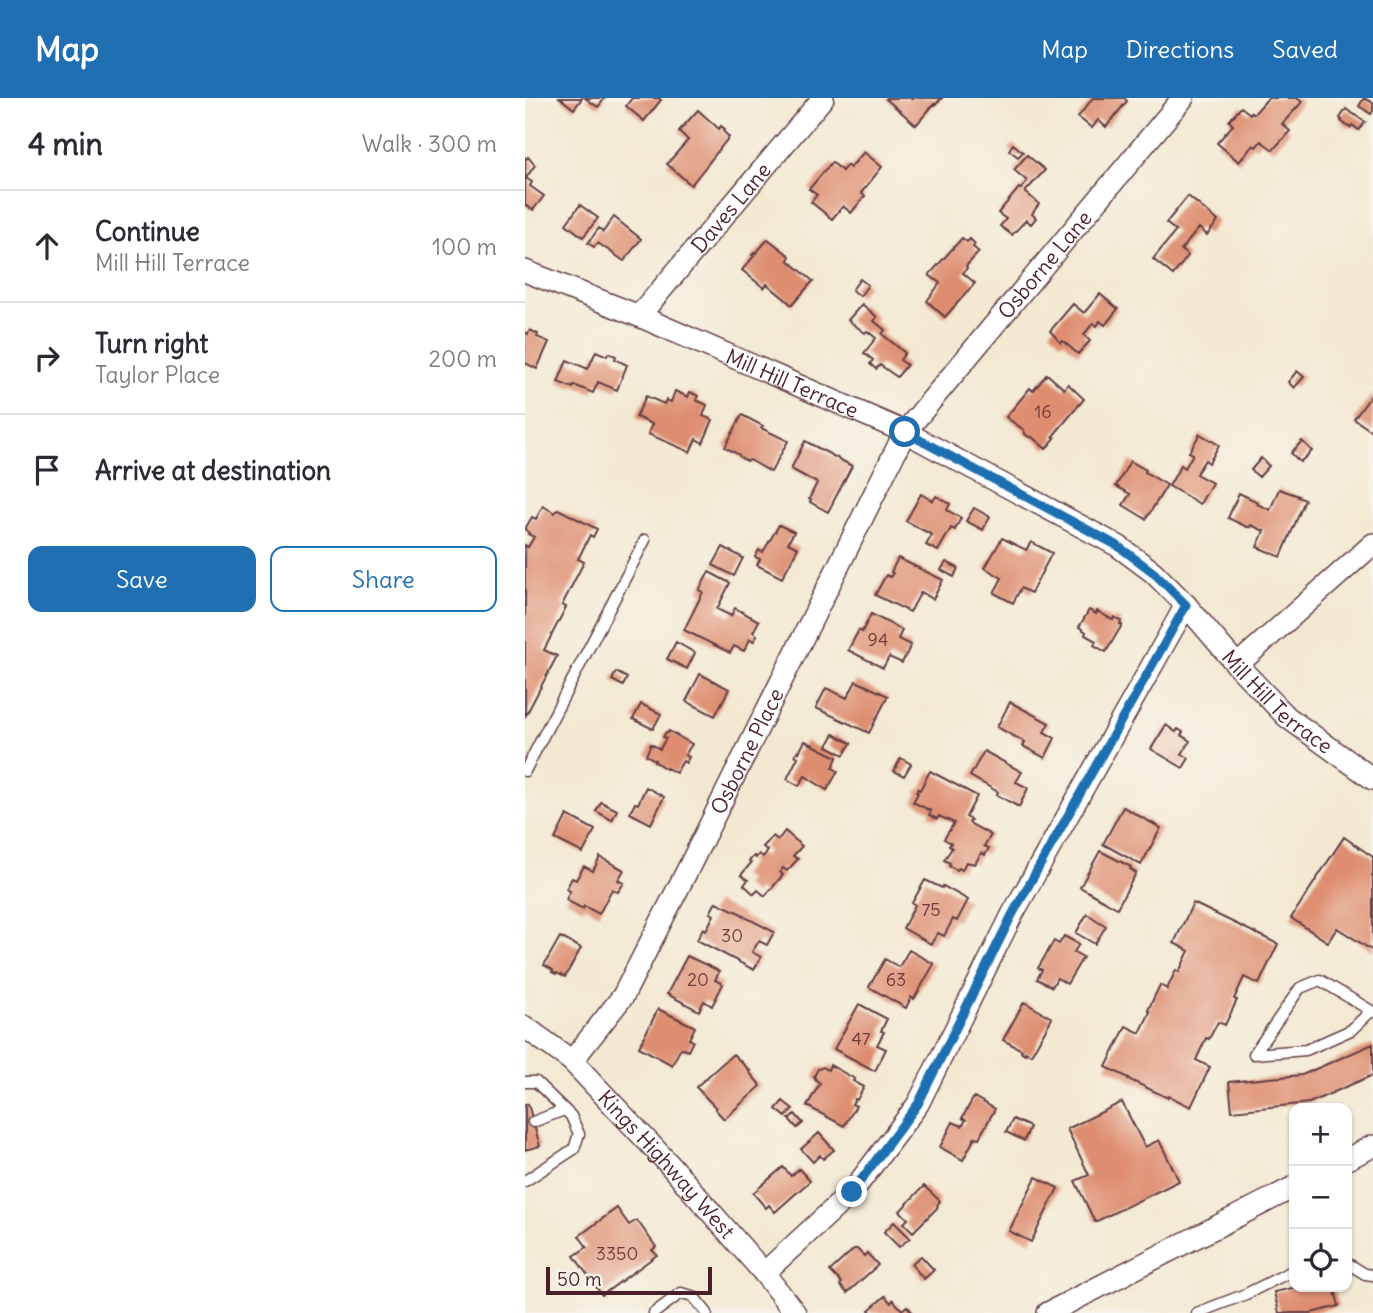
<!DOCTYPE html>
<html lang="en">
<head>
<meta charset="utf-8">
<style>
  :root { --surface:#fff; --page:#f7f7f7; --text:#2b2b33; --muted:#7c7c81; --line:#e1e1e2; --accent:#1f6fb2 }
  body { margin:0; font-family:Delius,sans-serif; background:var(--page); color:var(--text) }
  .controls { position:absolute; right:21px; bottom:21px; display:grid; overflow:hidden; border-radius:14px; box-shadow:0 2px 5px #0004 }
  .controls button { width:63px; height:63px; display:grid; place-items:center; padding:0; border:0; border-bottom:2px solid var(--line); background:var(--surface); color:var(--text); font:35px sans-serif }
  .scale { position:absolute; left:21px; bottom:18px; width:166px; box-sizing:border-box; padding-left:7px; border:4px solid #4a1f2b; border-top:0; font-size:19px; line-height:24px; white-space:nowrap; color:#4a1f2b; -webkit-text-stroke:5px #f7f3e8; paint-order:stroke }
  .stop { position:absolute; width:21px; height:21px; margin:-16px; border:5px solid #1f6fb2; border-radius:50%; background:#fff }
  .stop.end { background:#1f6fb2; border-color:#fff; box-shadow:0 2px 7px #0008 }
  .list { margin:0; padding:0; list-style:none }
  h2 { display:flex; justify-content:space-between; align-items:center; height:91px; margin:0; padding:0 28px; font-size:30px }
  h2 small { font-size:23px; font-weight:400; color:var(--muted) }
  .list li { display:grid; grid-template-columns:46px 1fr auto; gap:21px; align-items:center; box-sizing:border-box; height:112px; padding:0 28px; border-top:2px solid var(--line) }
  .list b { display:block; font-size:26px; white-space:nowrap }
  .list p { margin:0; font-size:23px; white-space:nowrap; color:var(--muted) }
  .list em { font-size:23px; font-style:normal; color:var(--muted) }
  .actions { display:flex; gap:14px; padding:21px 28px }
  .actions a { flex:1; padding:16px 0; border:2px solid var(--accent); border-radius:14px; text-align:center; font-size:24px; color:var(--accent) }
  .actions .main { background:var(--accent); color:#fff }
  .icon { flex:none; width:38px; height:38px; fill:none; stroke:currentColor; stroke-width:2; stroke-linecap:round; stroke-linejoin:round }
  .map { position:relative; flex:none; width:848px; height:1215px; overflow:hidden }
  header { display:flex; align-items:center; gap:42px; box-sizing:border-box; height:98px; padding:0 35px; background:var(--accent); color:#fff }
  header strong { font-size:33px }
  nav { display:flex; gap:38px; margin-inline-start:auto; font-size:24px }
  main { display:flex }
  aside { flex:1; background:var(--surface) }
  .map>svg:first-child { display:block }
  .building { fill:#de8d6f }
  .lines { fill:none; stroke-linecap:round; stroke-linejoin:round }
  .service-casing { stroke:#633d44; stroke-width:13 }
  .minor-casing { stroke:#633d44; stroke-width:24 }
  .service { stroke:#fff; stroke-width:10 }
  .minor { stroke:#fff; stroke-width:21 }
  .route { stroke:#1f6fb2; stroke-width:9 }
  .labels { text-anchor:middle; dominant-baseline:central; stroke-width:5; stroke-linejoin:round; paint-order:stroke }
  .number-label { font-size:18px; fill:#6f3a3c }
  .street-label { font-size:21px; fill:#4a1f2b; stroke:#f7f3e8 }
</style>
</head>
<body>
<header>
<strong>Map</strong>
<nav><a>Map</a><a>Directions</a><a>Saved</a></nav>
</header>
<main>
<aside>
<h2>4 min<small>Walk · 300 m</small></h2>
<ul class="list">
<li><svg class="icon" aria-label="ahead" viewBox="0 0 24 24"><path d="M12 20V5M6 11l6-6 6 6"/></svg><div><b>Continue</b><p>Mill Hill Terrace</p></div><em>100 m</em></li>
<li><svg class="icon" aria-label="right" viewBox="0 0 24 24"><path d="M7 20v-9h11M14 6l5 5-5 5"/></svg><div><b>Turn right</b><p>Taylor Place</p></div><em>200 m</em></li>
<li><svg class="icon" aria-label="arrive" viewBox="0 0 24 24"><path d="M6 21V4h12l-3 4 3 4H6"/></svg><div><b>Arrive at destination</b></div></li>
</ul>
<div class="actions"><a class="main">Save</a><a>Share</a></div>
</aside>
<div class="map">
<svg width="848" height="1215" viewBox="0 0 848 1215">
  <rect width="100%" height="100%" fill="#f7f3e8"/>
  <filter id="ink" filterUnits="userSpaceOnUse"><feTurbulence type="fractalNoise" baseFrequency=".0143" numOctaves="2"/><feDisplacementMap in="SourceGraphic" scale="14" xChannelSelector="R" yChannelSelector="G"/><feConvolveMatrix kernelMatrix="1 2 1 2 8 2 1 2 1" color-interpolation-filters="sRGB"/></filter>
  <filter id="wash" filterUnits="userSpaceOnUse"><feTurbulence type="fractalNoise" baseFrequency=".00686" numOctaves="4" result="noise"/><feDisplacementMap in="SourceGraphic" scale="28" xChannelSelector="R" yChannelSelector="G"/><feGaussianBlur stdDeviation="1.57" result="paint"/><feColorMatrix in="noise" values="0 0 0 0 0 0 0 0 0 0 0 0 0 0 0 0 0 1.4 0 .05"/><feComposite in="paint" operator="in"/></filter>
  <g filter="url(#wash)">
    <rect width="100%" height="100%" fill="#f3e9d3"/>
    <g id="blocks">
      <!-- building -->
      <path class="building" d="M35 0H57L49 11Z
        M60 0H80L73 9Z
        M107 0H133L136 2 119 23 101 8Z
        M362 0H417L410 7 409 6 391 27 361 1Z
        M568 0H599L602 3 581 29 573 22 567 30 553 19Z
        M743 0H772L777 4 757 26 765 33 748 52 736 43 731 49 728 47 714 64 692 45 708 27 704 23 716 9 725 16 726 14 729 16Z
        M839 0 848 5V13L846 16 834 8Z
        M821 11 840 24 834 32 827 27 825 30 816 23 817 22 815 20Z
        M173 12 194 31 196 28 200 31 198 33 204 39 166 87 142 66 163 42 154 33Z
        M488 46 498 54 493 59 484 52Z
        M339 54 357 69 336 95 340 98 326 115 318 108 307 121 286 104 292 97 284 91 307 64 317 73 322 67 325 70Z
        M502 57 520 72 500 94 514 106 507 116 511 120 506 126 501 122 487 137 475 128 481 121 473 115 494 90 496 91 502 83 489 72Z
        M3 59 10 67 1 80 7 84 5 88 19 98 8 112 0 107V60L1 61Z
        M663 98 693 123 682 137 674 130 656 152 663 158 648 177 628 161 651 133 641 125Z
        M55 107 73 120 58 139 41 126Z
        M89 119 116 141 99 163 73 145 69 149 63 145 74 130 78 134Z
        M437 140 442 144 445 141 450 146 448 149 454 154 441 168 442 170 438 175 450 185 420 219 402 203 415 185 404 177Z
        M243 141 265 158 263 162 288 183 267 207 242 186 239 190 217 172 229 158 227 157 230 154 231 155Z
        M335 181 343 187 335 198 327 192Z
        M575 196 593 211 580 227 575 223 572 228 568 225 559 237 565 243 553 256 538 243 536 245 525 233 548 206 559 215Z
        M337 206 352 219 349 223 360 232 357 236 380 255 375 262 382 267 372 279 355 267 351 271 345 266 348 262 339 255 351 240 342 233 340 235 323 222Z
        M5 232 13 236 12 239 24 244 12 271 0 265V234L3 236Z
        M71 253 82 258 83 255 91 258 90 261 102 267 92 292 73 284 68 295 49 287 48 290 33 284 42 262 63 271Z
        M772 273 779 279 769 290 763 284Z
        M522 276 539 291 543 286 559 301 528 338 530 340 521 351 507 339H504L500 336 499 332 481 319 505 290 508 293Z
        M150 293 163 299 165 294 173 298 171 302 182 307 178 318 188 322 178 345 171 341 165 354 123 336 127 326 111 319 121 298 139 306 141 302 146 304Z
        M848 295V334L829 321Z
        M217 317 238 328 236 330 263 343 246 374 225 362 222 363 216 360 214 357 200 349Z
        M675 336 694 347 684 365 680 362 671 376 687 385 675 406 644 388 656 367 660 370 668 356 664 354Z
        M280 343 327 368 303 414 285 404 286 402 284 401 292 385 266 371Z
        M777 343 787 353 775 364 766 355Z
        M736 360 744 368 734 379 726 372Z
        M605 363 621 372 620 374 642 387 621 421 598 407 605 396 591 388Z
        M754 391 774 398 773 399 780 402 756 459 732 449 739 433 726 427 725 429H722L703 420 714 395 733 404 732 406 745 412Z
        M396 396 408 403 411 398 425 406 422 412 436 420 430 432 426 430 413 453 401 447 407 437 381 423Z
        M18 408 30 415 33 411 72 431 68 439 65 437 53 461 59 464 37 507 41 509 19 552 32 558 0 619V447L3 449 9 439 3 436 4 435 0 431 7 419 11 421Z
        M449 410 465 419 458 432 441 423Z
        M254 427 269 434 263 445 273 450 257 480 232 467 235 461 230 459 234 452 238 454Z
        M477 440 501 452 506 444 527 455 506 495 496 490 488 505 469 495 477 480 460 470Z
        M198 449 218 460 209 478 188 467Z
        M373 460 418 482 408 501 396 494 385 514 350 497 361 477 365 479 368 475 366 474Z
        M421 464 433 470 429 479 416 472Z
        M184 474 205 485 192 511 206 518 210 510 234 523 228 534 232 537 229 543 225 541 219 553 209 548 205 555 159 532 178 494 174 492Z
        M564 512 571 516 572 513 588 522 589 519 596 523 595 526 597 527 581 554 569 547 571 543 560 537 561 534 554 529Z
        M346 516 377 532 373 541 386 547 377 565 364 559 358 570 323 552 334 532 337 534Z
        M151 544 170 555 162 571 142 561Z
        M91 574 102 580 98 588 87 582Z
        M175 576 204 591 190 618 161 603Z
        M331 583 363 598 344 635 291 610 301 590 322 600Z
        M485 604 524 625 519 634 530 640 520 660 498 648 500 644 472 629Z
        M116 606 136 616 128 631 108 621Z
        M641 627 651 634 653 631 658 634 656 637 665 643 657 656 664 660 658 670 626 651Z
        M144 633 167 646 160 657 164 659 161 665 158 663 151 675 142 670 141 671 129 663 130 662 121 657 126 646 135 651 141 640 138 639 141 634 143 635Z
        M309 636 326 645 319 657 302 648Z
        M280 643 312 659 308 670 313 673 302 692 280 678 274 688 262 681 273 659 270 657 273 652 274 654Z
        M459 653 497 674 491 684 503 690 494 709 472 697 473 694 445 678Z
        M376 660 386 666 379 678 369 673Z
        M405 673 452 698 441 719 446 722 444 725 466 737 459 748 464 750 460 757 456 755 450 766 441 764 437 772 434 770 432 772 424 768 425 765 419 762 427 750 424 748 426 745 419 741 429 725 414 718 412 721 404 717 406 713 388 704 393 695 391 694 393 691 395 692Z
        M121 689 139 699 126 726 105 715 110 705 113 706Z
        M76 704 92 712 87 722 71 713Z
        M598 709 636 730 616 767 578 746Z
        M42 717 70 732 58 755 30 741Z
        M260 733 277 748 268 758 273 761 262 773 258 770 255 774 258 777 240 798 233 792 229 796 219 787 223 782 216 777 226 765 224 763 229 758 231 760 234 756 238 759 243 753 238 749 248 738 253 742Z
        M819 739 848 759V776L847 778 848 779V853L812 830 803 844 766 820Z
        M575 753 606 769 605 771 611 775 592 810 555 789Z
        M75 759 99 772 93 782 99 785 93 794 87 791 74 816 59 808 58 811 41 802 45 793 41 791 47 780 51 782 59 768 68 773Z
        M400 782 417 790 418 788 443 802 432 823 428 821 419 838 413 835 406 846 378 830 390 807 387 805Z
        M191 804 219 817 218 818 249 834 242 847 234 843 227 854 236 859 229 872 172 842 178 830 181 832 189 817 185 815Z
        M668 805 753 846 734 886 719 879 709 901 712 902 700 927 693 924 684 941 681 940 671 962 685 969 666 1009 644 998 643 1000 603 981 604 980 581 969 601 928 615 935 625 914 623 912 635 887 642 891 651 872 654 874 664 853 649 845Z
        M562 816 581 828 570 846 551 835Z
        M539 838 554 846 549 854 558 859 542 886 532 880 527 889 512 881 517 872 513 870 529 843 534 846Z
        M35 839 56 850 40 879 32 875 31 876 27 874 28 872 19 867Z
        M384 852 409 866 389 901 386 899 381 910 344 889 360 861 374 869Z
        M162 858 190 871 194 874 190 882 198 886 187 908 179 903 174 913 142 896Z
        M499 904 527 920 506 957 500 954V956L496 954 497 952 478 942Z
        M334 906 362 921 356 933 359 934 352 947 361 951 350 973 309 951Z
        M133 911 170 929 164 941 168 943 163 953 156 950 147 967 114 949Z
        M848 946V977L784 1005 707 1013 704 984 777 977Z
        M208 956 225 973 224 974 236 988 199 1021 190 1011 191 1010 171 989Z
        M305 967 330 981 328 983 339 989 332 1002 330 1001 327 1006 331 1008 319 1028 282 1008 295 985 291 982 289 978 293 971 298 969 303 972Z
        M449 999 470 1011 454 1040 450 1039 438 1062 415 1049 428 1024 437 1028 441 1022 437 1020Z
        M258 1003 268 1011 261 1019 251 1011Z
        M597 1004 620 1049 634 1042 654 1083 570 1124 550 1083 564 1077 542 1031Z
        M3 1006 15 1048 0 1052V1007Z
        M270 1016 278 1025 272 1030 264 1021Z
        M488 1021 505 1029 499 1043 481 1034Z
        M294 1035 309 1052 298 1061 295 1057 288 1064 276 1051Z
        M258 1069 266 1078 274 1071 285 1083 250 1114 244 1107 241 1110 228 1095Z
        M511 1079 533 1090 506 1144 484 1133Z
        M399 1088 415 1103 412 1107 413 1109 388 1134 379 1125 383 1121 375 1113Z
        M92 1110 104 1127 112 1122 131 1149 127 1152 132 1157 77 1197 49 1158 62 1149 54 1138Z
        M369 1124 385 1140 374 1149 359 1134Z
        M329 1151H332L339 1158 342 1155 353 1167 322 1195 315 1187 317 1185 305 1173Z
        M396 1158 409 1172 399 1181 386 1166Z
        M772 1189H809L814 1208 786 1215H754L749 1194Z
        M360 1198 366 1205 368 1202 377 1212 382 1208 388 1215H347L344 1212Z"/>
    </g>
  </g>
  <g filter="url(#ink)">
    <use href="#blocks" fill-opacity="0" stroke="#633d44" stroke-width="2"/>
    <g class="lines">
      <!-- service casing -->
      <g class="service-casing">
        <path id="service" d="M0 673 120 442
          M846 913 826 932 781 952 729 956 775 890 795 882 848 914
          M0 984H11L46 1018 54 1036 49 1051 0 1083
          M8 1024 39 1012
          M822 1165 840 1176 848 1177
          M129 1215 156 1195 168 1198 182 1215
          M672 1215 721 1196 769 1172"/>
      </g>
      <!-- minor casing -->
      <g class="minor-casing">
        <g id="minor">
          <path id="s1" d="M0 173 114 218 380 334 593 448 628 474 661 507 712 567 762 619 848 681"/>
          <path id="s2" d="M114 218 298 0"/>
          <path d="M712 567 848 446"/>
          <path id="s3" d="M0 929 47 963 143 1065 239 1175 270 1215"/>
          <path id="s4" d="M47 963 98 898 164 769 380 334 658 0"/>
          <path d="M822 1061 848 1048"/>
          <path d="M239 1175 327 1094 393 1006 487 817 661 507"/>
          <path d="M523 1215 769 1089"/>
        </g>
      </g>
      <!-- service -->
      <use href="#service" class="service"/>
      <!-- minor -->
      <use href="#minor" class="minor"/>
    </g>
  </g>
  <g class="lines" filter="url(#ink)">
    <!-- route -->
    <path class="route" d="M327 1094 393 1006 487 817 661 507 628 474 593 448 380 334"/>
  </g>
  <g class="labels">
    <!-- number labels -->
    <g class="number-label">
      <text x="518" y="313">16</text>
      <text x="353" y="541">94</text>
      <text x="406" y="811">75</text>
      <text x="207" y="837">30</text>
      <text x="173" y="881">20</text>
      <text x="371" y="881">63</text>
      <text x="336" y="940">47</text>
      <text x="92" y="1155">3350</text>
    </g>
    <!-- street labels -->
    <g class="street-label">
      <text stroke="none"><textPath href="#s2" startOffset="142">Daves Lane</textPath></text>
      <text stroke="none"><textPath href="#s4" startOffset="931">Osborne Lane</textPath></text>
      <text stroke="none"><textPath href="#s1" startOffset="290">Mill Hill Terrace</textPath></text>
      <text stroke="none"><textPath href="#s1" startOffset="878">Mill Hill Terrace</textPath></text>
      <text stroke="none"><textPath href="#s4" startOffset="357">Osborne Place</textPath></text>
      <text stroke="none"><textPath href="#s3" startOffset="198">Kings Highway West</textPath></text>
    </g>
  </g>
</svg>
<div class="controls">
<button>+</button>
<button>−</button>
<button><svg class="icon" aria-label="locate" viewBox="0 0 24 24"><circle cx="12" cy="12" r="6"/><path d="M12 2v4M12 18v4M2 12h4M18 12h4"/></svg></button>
</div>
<div class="scale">50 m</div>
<div class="stop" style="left:380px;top:334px"></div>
<div class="stop end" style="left:327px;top:1094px"></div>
</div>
</main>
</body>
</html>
